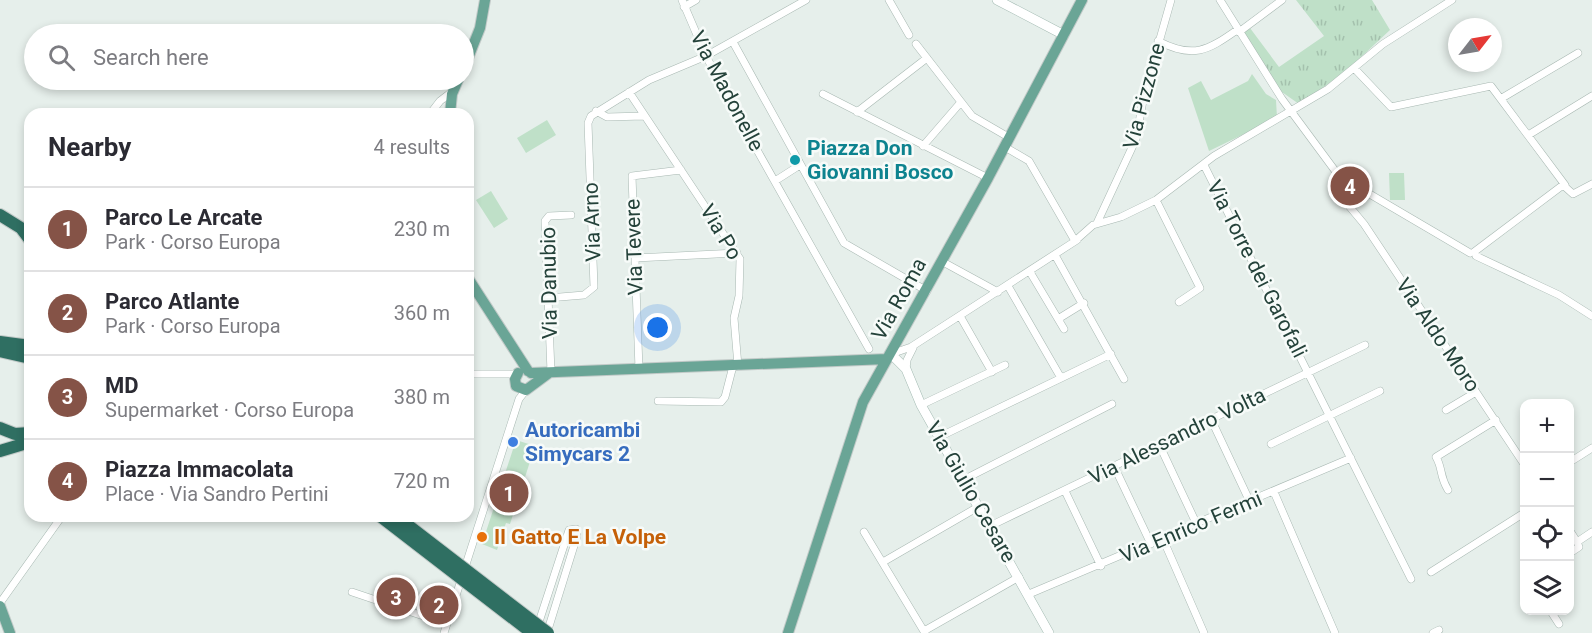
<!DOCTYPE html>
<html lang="en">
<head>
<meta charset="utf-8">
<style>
  :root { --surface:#fff; --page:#f2f2f3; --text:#2b2b33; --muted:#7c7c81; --line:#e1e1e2; --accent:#855347 }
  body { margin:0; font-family:Roboto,sans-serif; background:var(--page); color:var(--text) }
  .controls { position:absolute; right:18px; bottom:18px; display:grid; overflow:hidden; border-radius:12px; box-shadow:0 3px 9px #0003 }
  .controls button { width:54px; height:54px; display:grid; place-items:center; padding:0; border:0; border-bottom:2px solid var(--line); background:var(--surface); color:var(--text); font:30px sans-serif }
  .compass { position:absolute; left:1448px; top:18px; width:54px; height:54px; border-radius:50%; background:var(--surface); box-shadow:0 3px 9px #0003; rotate:59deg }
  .you { position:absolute; left:658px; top:328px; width:21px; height:21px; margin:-15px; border:4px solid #fff; border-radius:50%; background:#1a73e8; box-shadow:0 0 0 9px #1a73e833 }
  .badge { display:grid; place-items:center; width:39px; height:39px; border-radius:50%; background:var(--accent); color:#fff; font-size:20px; font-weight:700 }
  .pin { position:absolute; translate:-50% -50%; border:3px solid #fff; box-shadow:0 2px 6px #0006 }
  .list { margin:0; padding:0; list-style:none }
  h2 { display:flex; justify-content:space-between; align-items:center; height:78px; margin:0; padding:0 24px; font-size:26px }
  h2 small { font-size:20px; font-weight:400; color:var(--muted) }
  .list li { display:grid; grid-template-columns:39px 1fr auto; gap:18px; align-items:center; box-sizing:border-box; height:84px; padding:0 24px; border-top:2px solid var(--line) }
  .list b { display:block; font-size:22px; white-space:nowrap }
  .list p { margin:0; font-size:20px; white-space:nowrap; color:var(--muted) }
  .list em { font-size:20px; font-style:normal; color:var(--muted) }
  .icon { flex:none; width:33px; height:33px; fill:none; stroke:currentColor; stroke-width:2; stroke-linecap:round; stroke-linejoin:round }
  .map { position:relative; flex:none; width:1592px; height:633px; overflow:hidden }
  .search { position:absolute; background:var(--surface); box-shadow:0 3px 9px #0003; left:24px; top:24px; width:450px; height:66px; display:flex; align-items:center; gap:15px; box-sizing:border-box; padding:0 21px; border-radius:33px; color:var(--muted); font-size:22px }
  .panel { position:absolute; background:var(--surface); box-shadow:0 3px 9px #0003; left:24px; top:108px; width:450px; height:414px; border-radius:18px }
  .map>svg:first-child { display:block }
  .grass { fill:url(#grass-tufts) }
  .park { fill:#bfe0c8 }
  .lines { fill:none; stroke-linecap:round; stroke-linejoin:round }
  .street-casing { stroke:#a8b8b2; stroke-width:8 }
  .secondary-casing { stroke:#a4bbb3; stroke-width:10 }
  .primary-casing { stroke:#c2cac8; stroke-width:12 }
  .highway-casing { stroke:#c2cac8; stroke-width:14 }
  .street { stroke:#fff; stroke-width:7 }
  .secondary { stroke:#fff; stroke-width:9 }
  .primary { stroke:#6aa596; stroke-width:10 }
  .highway { stroke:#2f6f62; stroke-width:12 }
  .highway-bridge-casing { stroke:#c2cac8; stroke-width:14; stroke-linecap:butt }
  .highway-bridge { stroke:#2f6f62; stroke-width:12 }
  .culture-dot { fill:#0f9aa8; stroke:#f7fbf9; stroke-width:2 }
  .shop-dot { fill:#3f7fe0; stroke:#f7fbf9; stroke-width:2 }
  .food-dot { fill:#e8710a; stroke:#f7fbf9; stroke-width:2 }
  .labels { text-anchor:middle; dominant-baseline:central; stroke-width:5; stroke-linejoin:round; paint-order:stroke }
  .street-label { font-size:21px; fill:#24423a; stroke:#f7fbf9 }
  .culture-label { font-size:21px; font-weight:bold; fill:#0d838f; stroke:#f7fbf9; text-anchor:start }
  .shop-label { font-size:21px; font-weight:bold; fill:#366cbe; stroke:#f7fbf9; text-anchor:start }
  .food-label { font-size:21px; font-weight:bold; fill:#c56008; stroke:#f7fbf9; text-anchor:start }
</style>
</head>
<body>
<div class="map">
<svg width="1592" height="633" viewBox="0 0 1592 633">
  <defs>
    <pattern id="grass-tufts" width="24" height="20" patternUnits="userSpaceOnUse" patternTransform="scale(1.5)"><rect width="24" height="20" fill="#bfe0c8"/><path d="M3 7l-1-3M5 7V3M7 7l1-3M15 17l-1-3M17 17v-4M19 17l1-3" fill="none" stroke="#a4c1ad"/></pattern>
  </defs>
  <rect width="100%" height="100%" fill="#e6efeb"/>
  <!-- grass -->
  <path class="grass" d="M1296 0H1372L1390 30 1344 73 1299 104 1279 90 1241 33 1250 28 1279 67 1324 36Z"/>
  <!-- park -->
  <path class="park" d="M1252 74 1266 94 1276 100 1277 118 1209 151 1188 88 1201 81 1211 100 1248 81Z
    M547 120 556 135 526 153 517 138Z
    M1389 173H1404L1405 200H1390Z
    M491 191 508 219 494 228 476 200Z
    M516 440 535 446 510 524 506 523 497 550 482 544Z
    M441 584 455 592 445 621 426 615 432 596Z"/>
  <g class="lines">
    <!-- street casing -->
    <g class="street-casing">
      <path id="street" d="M682 0 706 56 734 109 869 349
        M889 0 909 35
        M1220 0 1282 99 1339 176 1470 253
        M684 7 696 0
        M1239 32 1282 0
        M1158 41C1193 59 1207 51 1237 30
        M733 42 844 243 927 291
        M916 44 972 116 1010 138
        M1354 68 1391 107 1491 86 1565 185
        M629 92 740 259 739 296 734 318 738 366
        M823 94 988 178
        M1502 98 1578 53
        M596 111 607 117 644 116
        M857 112 927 58
        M430 114 440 101 453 91
        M1530 134 1592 96
        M923 146 961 102
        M1005 147 1029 161 1075 241 1093 225 1121 217 1156 200 1214 156 1328 89 1383 44 1452 0
        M1204 165 1411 579
        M1344 180 1338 188 1344 200H1353L1362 190
        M775 181 800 165
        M1156 200 1200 288 1179 302
        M1344 200 1364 224 1524 464
        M1097 223 1136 139 1144 95 1171 0
        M1474 252 1563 185 1573 194 1592 184
        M1055 255 1124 379
        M1476 256 1559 295 1592 316
        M635 258 737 253
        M943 262 998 292
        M1030 272 1064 329
        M1008 286 1061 378
        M548 298 584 295 594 287 588 123 591 116 649 80 706 56 806 0
        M960 316 992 372
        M1058 319 1084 303
        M891 354 911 347 1077 240
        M639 369 632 176 681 170
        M906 369 907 360 913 348
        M551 372 545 221 549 216 571 215
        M468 374H517
        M658 401 721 402 725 397 733 366
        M921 405 1005 365
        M1446 410 1476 392
        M1211 419 1250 502
        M939 437 1111 354
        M1159 444 1197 525
        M1271 444 1380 391
        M1570 462 1592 448
        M1114 466 1151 544
        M963 480 1112 404
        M1448 490C1439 475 1443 469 1436 457L1496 420
        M1065 491 1101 566
        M1274 492 1335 633
        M990 526 1365 345
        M1570 531 1577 542
        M864 532 925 633
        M1163 539 1204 633
        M1577 542 1592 532
        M1570 553 1579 547 1577 542
        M883 562 978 507
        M1431 572 1524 513
        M352 592 447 624
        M1029 594 1351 458
        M0 603 62 516
        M1550 610 1559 624
        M537 628 569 530 576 529 577 536 547 633
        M924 631 1019 577
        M444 633 519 399 526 390
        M1433 633 1439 630"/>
    </g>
    <!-- secondary casing -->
    <g class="secondary-casing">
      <path id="secondary" d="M997 0 1064 35
        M891 354 906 369 921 405 1049 633"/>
    </g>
    <!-- primary casing -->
    <g class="primary-casing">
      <path id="primary" d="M464 68 480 28 485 0
        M450 114 452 94 458 80
        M468 278 528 371
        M518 373 515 379 516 386 526 390 549 373
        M531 373 887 359
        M0 606 10 633
        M788 633 863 402 988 178 1082 0"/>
    </g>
    <!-- highway casing -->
    <g class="highway-casing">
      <path id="highway" d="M0 215 21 228 30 240
        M0 342 30 346
        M0 351 30 358
        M0 428 15 434 30 433
        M0 451 30 442"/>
    </g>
    <!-- street -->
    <use href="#street" class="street"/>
    <!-- secondary -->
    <use href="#secondary" class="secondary"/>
    <!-- primary -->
    <use href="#primary" class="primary"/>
    <!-- highway -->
    <use href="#highway" class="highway"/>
    <!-- highway-bridge casing -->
    <g class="highway-bridge-casing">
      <path id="highway-bridge" d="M380 516 532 633
        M396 516 548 633"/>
    </g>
    <!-- highway-bridge -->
    <use href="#highway-bridge" class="highway-bridge"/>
  </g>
  <!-- markers -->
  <circle class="culture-dot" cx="795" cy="160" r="6"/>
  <circle class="shop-dot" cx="513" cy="442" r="6"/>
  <circle class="food-dot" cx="482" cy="537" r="6"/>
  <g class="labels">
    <!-- street labels -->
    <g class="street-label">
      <text transform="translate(727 91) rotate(62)">Via Madonelle</text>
      <text transform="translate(1144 96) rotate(-75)">Via Pizzone</text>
      <text transform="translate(592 222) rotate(-92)">Via Arno</text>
      <text transform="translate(721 232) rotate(59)">Via Po</text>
      <text transform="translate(634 247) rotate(-92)">Via Tevere</text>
      <text transform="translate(1257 269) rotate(63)">Via Torre dei Garofali</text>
      <text transform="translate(549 283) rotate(-91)">Via Danubio</text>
      <text transform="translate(899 299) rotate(-61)">Via Roma</text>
      <text transform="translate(1438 335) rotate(56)">Via Aldo Moro</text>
      <text transform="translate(1177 436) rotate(-26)">Via Alessandro Volta</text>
      <text transform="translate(971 492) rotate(60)">Via Giulio Cesare</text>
      <text transform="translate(1191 527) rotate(-23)">Via Enrico Fermi</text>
    </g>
    <!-- culture labels -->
    <g class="culture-label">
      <text x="807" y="148">Piazza Don<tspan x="807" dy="24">Giovanni Bosco</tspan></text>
    </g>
    <!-- shop labels -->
    <g class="shop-label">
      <text x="525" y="430">Autoricambi<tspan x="525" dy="24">Simycars 2</tspan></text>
    </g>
    <!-- food labels -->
    <g class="food-label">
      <text x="494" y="537">Il Gatto E La Volpe</text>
    </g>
  </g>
</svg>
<div class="controls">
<button>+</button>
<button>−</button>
<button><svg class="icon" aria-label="locate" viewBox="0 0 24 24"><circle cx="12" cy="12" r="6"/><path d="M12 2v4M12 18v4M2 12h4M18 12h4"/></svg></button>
<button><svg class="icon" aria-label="layers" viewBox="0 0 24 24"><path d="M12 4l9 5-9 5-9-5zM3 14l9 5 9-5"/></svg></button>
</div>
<svg class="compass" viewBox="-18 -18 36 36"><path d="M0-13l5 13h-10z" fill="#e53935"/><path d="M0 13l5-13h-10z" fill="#7c7c81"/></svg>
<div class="you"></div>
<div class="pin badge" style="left:509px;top:493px">1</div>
<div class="pin badge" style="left:439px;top:605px">2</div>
<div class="pin badge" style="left:396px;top:597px">3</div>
<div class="pin badge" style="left:1350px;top:186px">4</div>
<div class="search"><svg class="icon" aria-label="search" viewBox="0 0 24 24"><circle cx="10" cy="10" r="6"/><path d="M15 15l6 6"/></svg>Search here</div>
<section class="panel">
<h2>Nearby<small>4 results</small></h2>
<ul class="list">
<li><span class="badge">1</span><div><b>Parco Le Arcate</b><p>Park · Corso Europa</p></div><em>230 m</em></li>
<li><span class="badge">2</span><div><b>Parco Atlante</b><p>Park · Corso Europa</p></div><em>360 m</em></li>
<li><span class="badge">3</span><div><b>MD</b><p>Supermarket · Corso Europa</p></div><em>380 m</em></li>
<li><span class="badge">4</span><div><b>Piazza Immacolata</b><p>Place · Via Sandro Pertini</p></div><em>720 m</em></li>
</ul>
</section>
</div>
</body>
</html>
